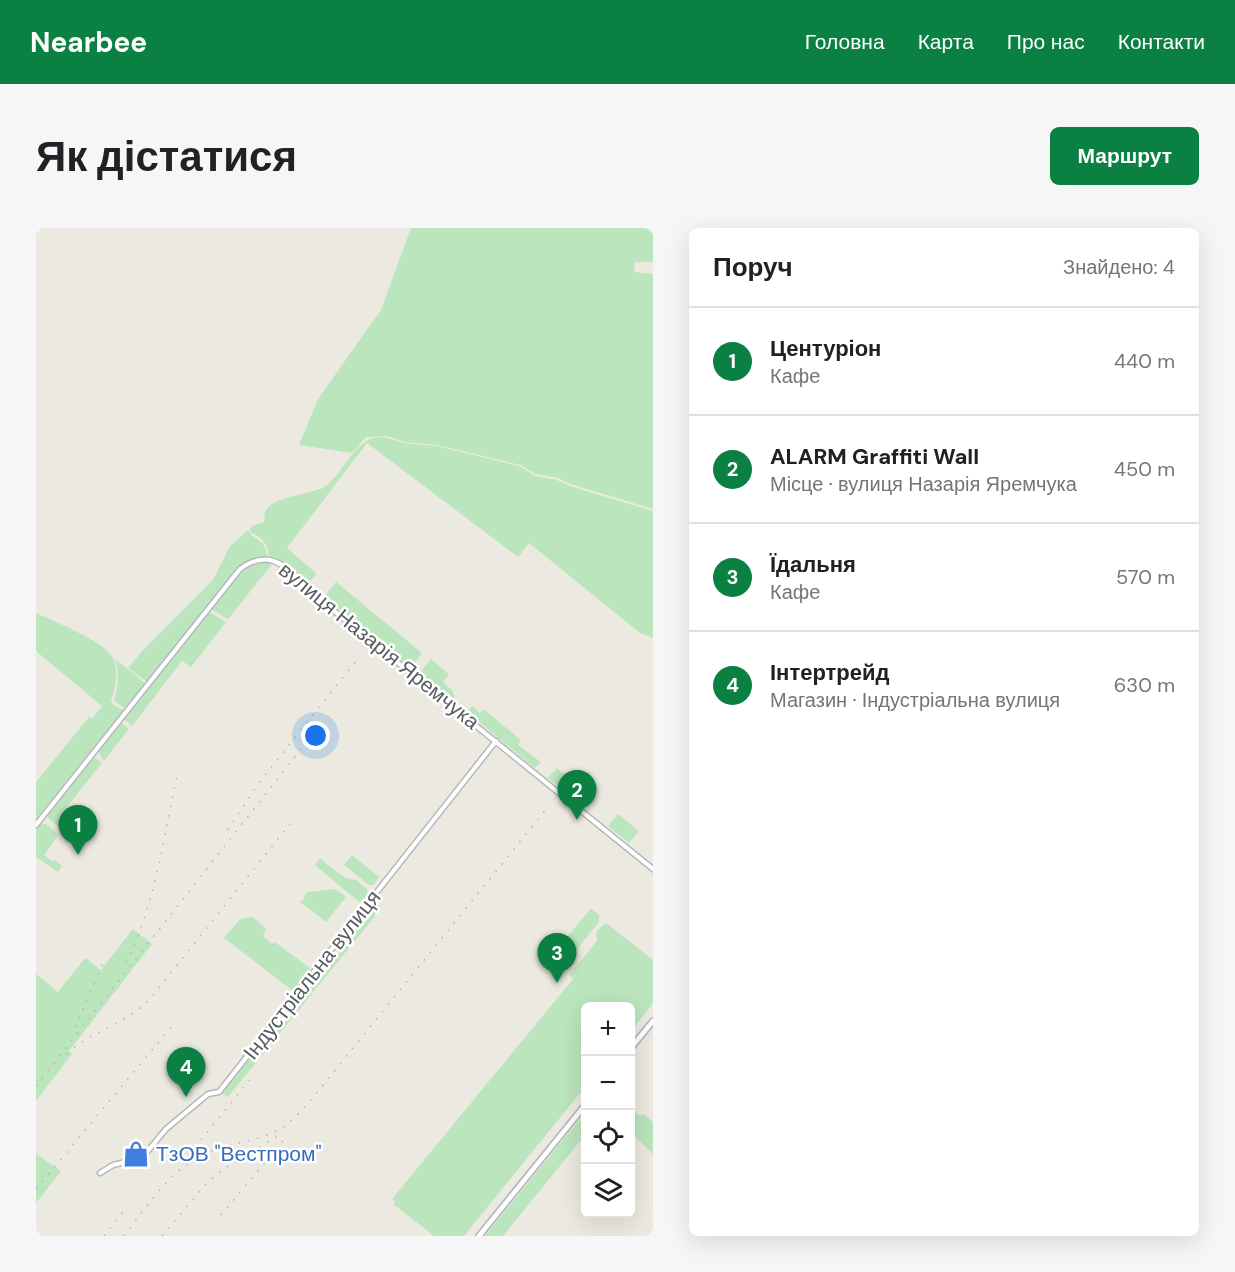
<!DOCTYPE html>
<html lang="uk">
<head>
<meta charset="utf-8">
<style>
  :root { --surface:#fff; --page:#f6f6f6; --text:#202124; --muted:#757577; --line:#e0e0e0; --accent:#0b8043 }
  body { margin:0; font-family:"DM Sans",sans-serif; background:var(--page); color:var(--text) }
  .controls { position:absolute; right:18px; bottom:18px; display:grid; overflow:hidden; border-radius:9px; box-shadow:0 6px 24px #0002 }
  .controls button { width:54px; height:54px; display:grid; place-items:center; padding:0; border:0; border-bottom:2px solid var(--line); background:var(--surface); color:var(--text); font:30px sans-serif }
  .you { position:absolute; left:280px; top:508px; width:21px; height:21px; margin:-15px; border:4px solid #fff; border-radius:50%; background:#1a73e8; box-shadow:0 0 0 9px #1a73e833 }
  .badge { display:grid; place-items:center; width:39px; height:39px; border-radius:50%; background:var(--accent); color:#fff; font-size:20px; font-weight:700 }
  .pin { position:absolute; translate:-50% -50px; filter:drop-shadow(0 2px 3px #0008) }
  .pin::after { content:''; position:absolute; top:32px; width:21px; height:18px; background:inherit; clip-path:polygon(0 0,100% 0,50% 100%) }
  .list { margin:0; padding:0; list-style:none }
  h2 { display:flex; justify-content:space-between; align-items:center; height:78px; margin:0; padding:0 24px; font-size:26px }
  h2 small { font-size:20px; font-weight:400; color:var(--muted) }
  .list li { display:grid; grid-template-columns:39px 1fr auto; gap:18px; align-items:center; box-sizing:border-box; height:108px; padding:0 24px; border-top:2px solid var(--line) }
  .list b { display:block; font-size:22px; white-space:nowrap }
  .list p { margin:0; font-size:20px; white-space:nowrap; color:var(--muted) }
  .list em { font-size:20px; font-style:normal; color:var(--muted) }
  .icon { flex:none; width:33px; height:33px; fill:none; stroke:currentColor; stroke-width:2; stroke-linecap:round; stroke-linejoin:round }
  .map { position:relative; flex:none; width:617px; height:1008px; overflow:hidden; border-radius:9px }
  header { display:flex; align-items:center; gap:36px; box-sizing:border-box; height:84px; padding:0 30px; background:var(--accent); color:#fff }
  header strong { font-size:28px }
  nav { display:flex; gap:33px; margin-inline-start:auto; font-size:21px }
  .intro { display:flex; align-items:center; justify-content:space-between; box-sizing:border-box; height:144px; padding:0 36px }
  h1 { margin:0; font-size:42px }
  .button { padding:15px 27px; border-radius:9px; background:var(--accent); color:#fff; font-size:21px; font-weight:700 }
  main { display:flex; gap:36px; padding:0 36px }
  aside { flex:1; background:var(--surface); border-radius:9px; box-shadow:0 6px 24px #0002 }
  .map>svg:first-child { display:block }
  .green { fill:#bbe5bd }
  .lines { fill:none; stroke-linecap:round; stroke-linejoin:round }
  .minor-casing { stroke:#b6b8bd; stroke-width:7 }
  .tertiary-casing { stroke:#b6b8bd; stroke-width:8 }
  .minor { stroke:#fff; stroke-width:4 }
  .tertiary { stroke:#fff; stroke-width:4.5 }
  .rail { stroke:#b2b3b3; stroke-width:1.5; stroke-dasharray:1.5 8; stroke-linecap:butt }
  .labels { text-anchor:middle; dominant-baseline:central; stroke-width:5; stroke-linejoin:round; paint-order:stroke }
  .street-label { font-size:21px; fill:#595c61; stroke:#fff }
  .shop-label { font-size:21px; fill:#366cbe; stroke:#fff; text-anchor:start }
</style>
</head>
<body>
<header>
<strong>Nearbee</strong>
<nav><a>Головна</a><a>Карта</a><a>Про нас</a><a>Контакти</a></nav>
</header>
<div class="intro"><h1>Як дістатися</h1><a class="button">Маршрут</a></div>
<main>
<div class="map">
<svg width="617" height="1008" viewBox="0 0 617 1008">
  <rect width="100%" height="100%" fill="#eceae0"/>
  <!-- green -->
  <path class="green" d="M375 0H617V34H599L598 44 617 46V281L534 256 522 250 500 246 484 237 401 217 368 214 352 208 330 209 316 225 263 217 282 171 345 82Z
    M341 209 352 210 367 215 401 218 483 238 499 248 521 252 534 258 617 283V410L604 405 493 315 482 329 331 215 251 320 281 346 274 353 252 337 233 328C231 316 227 309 215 305L214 299 228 294C229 291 228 288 229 285 233 267 279 268 292 256 308 242 319 213 341 209Z
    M212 302C218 314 228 308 231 328L221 329 203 338 111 454 92 440 108 421 177 352 194 318Z
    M225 335H237L192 391 175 381C190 363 202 341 225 335Z
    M300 354 386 425 375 440 288 369Z
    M173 384 190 394 155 439 146 433 96 498 88 491Z
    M0 385C17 393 65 412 75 427 84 440 80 459 75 473L77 477 88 482 0 592V554L49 494 53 489 56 491 66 478 0 423Z
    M79 431 109 455 89 480 78 473C82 459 84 445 79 431Z
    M395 431 413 446 407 454 416 462 419 469 416 473 383 446Z
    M436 478 444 485 447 481 485 512 482 517 505 534 499 540 431 484Z
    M85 494 93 501 68 533 62 523Z
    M57 528 66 535 22 590 27 594 22 598 12 590 13 584Z
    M521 540 546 561 538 571 512 550Z
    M582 586 603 603 593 615 572 598Z
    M10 596 20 604 21 609 8 627 17 634 19 632 26 638 22 644 0 629V600L2 597Z
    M316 627 343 649 337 657H333L308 637Z
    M284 630C293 638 309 653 320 652L330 660 333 668 328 674 322 673 279 637Z
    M299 661 310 669 290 694 263 673H266L271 664Z
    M340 673 339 688 192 869 186 865 288 739 291 741 305 723 310 711Z
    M555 680 563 687V694L525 741 513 732Z
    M217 689 230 701 227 708 236 716 239 714 275 741 261 763 237 793 235 791 257 763 188 710 204 691Z
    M570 695 617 732V775L595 803 594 778H550L549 859 428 1008H398L357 976 359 974 356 971 537 751 533 747 561 713 560 704Z
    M97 701 116 716 33 823 36 826 0 873V746L22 764 49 730 65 742Z
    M594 879 604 888 607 886 617 894V926L595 905Z
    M549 885V907L467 1008H449Z
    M0 926 25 943 0 975Z"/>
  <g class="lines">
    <!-- minor casing -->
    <g class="minor-casing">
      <path id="minor" d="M0 597 204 341C230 322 245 334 266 353 277 363 288 373 298 383L617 641
        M64 945 77 937 106 930 130 901 172 866 183 864 460 513"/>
    </g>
    <!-- tertiary casing -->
    <g class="tertiary-casing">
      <path id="tertiary" d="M594 821 617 793
        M443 1008 550 876"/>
    </g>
    <!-- minor -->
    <use href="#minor" class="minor"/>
    <!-- tertiary -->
    <use href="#tertiary" class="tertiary"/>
    <!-- rail -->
    <path class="rail" d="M192 602 222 556 320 433
      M90 734C118 682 129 604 141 547
      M39 799 68 733
      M31 826C55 803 89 796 113 772L254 596
      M0 858 265 521
      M147 934 217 848
      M0 961 137 797
      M185 987 251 908
      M68 1008 91 979
      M88 1008C109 981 130 948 160 930 186 915 218 915 242 902 257 894 268 879 279 867L512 579
      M126 1008 171 955 188 941 245 906"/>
  </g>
  <!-- icons -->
  <defs>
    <g id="shop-bare" transform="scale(2.07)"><path d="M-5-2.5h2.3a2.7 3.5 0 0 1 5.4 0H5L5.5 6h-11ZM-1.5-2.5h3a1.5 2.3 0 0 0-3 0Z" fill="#3f7fe0" stroke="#fff" stroke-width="2.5" paint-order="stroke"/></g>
  </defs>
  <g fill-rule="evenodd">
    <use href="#shop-bare" x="100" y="926"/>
  </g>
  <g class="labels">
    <!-- street labels -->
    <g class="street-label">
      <text transform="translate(343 418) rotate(39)">вулиця Назарія Яремчука</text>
      <text transform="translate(276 747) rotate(-52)">Індустріальна вулиця</text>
    </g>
    <!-- shop labels -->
    <g class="shop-label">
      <text x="120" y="926">ТзОВ "Вестпром"</text>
    </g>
  </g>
</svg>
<div class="controls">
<button>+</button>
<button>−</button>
<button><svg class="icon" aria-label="locate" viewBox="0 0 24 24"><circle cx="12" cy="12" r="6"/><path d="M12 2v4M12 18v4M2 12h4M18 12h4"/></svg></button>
<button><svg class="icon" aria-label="layers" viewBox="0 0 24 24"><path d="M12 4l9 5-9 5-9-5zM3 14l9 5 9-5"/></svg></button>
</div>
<div class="you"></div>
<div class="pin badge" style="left:42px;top:627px">1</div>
<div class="pin badge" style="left:541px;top:592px">2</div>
<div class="pin badge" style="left:521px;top:755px">3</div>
<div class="pin badge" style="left:150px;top:869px">4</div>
</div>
<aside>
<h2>Поруч<small>Знайдено: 4</small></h2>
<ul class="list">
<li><span class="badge">1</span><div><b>Центуріон</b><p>Кафе</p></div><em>440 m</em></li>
<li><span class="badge">2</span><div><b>ALARM Graffiti Wall</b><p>Місце · вулиця Назарія Яремчука</p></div><em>450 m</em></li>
<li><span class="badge">3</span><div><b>Їдальня</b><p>Кафе</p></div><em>570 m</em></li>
<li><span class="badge">4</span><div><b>Інтертрейд</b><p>Магазин · Індустріальна вулиця</p></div><em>630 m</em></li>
</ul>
</aside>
</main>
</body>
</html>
